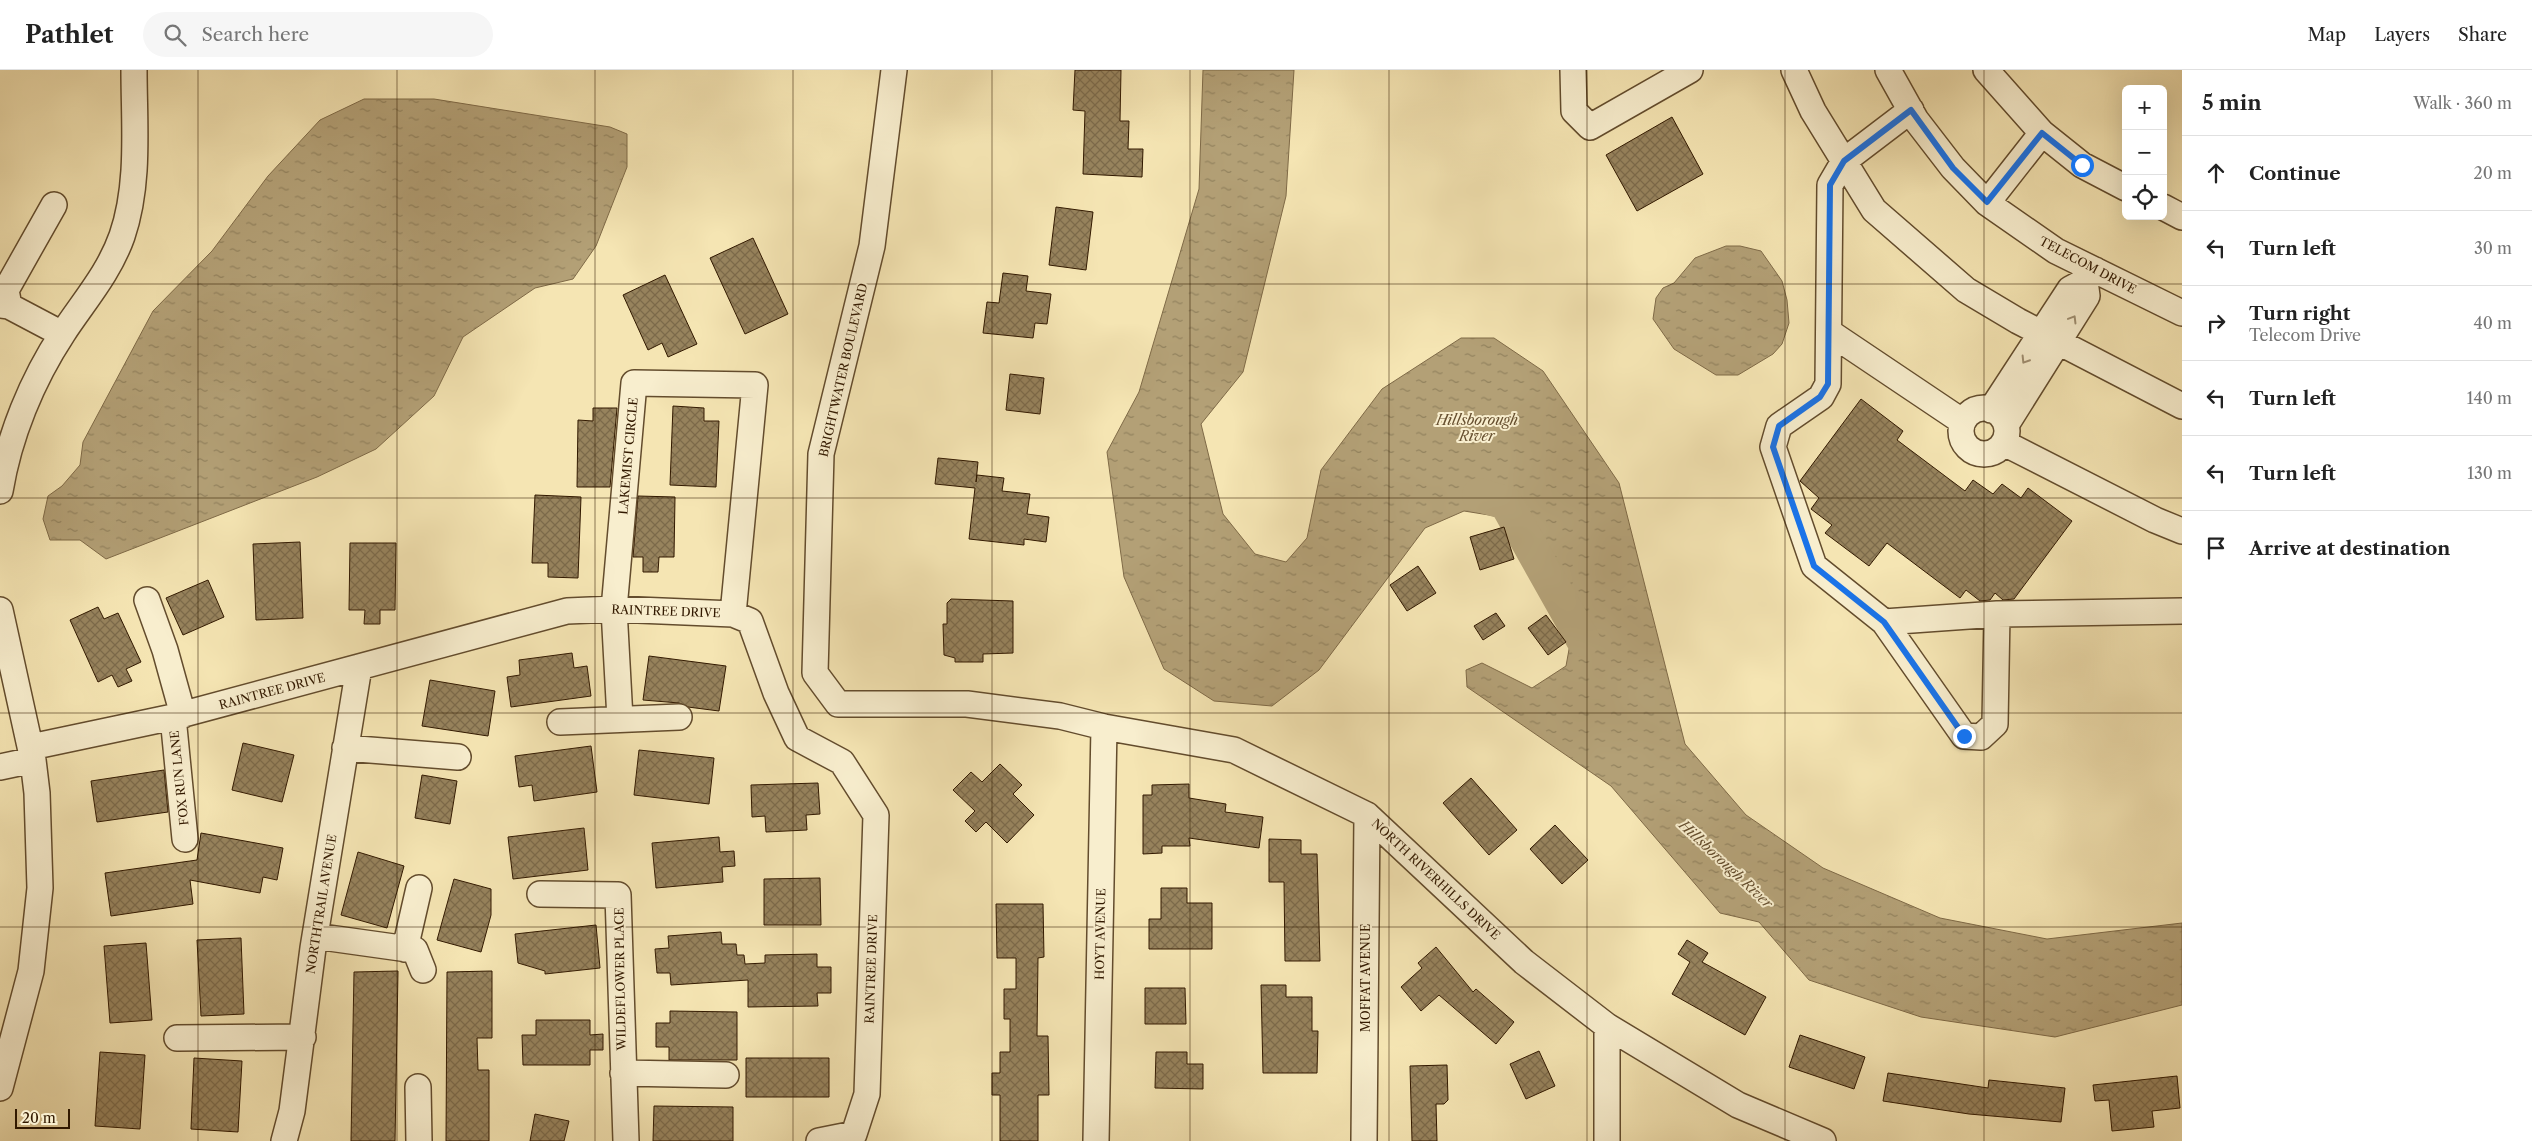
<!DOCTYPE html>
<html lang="en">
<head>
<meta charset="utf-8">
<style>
  :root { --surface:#fff; --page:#f6f6f6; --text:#222; --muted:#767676; --line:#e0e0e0 }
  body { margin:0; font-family:"Libre Caslon Text",serif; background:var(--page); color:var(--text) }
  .controls { position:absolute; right:15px; top:15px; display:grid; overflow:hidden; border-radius:8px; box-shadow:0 5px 20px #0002 }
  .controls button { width:45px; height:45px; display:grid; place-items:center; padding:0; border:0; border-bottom:1px solid var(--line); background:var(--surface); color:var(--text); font:25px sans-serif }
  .scale { position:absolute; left:15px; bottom:12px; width:55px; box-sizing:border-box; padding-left:5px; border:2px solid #321900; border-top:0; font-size:14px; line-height:18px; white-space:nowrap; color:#321900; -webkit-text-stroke:4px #f8eece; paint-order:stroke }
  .stop { position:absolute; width:15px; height:15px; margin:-11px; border:4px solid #1a73e8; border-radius:50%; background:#fff }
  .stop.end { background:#1a73e8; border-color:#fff; box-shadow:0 1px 5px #0008 }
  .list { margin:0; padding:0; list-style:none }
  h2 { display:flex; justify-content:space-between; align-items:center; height:65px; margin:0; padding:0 20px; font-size:21px }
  h2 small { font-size:16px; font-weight:400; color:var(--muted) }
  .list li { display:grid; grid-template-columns:32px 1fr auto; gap:15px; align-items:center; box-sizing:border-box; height:75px; padding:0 20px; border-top:1px solid var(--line) }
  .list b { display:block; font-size:19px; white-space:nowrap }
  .list p { margin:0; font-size:16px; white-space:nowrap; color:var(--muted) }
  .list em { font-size:16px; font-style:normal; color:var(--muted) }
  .icon { flex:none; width:28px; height:28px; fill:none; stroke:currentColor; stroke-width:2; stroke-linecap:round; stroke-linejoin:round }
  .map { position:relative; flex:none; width:2182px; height:1071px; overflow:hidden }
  header { display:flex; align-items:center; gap:30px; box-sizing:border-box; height:70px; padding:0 25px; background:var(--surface); border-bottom:1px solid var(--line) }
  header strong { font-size:24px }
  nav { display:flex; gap:28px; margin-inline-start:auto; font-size:18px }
  .search { width:350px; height:45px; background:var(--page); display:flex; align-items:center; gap:12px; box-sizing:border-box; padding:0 18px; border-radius:28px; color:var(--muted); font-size:19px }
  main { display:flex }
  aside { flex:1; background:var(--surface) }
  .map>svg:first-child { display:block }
  .water { fill:url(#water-ripples); stroke:#7f6a47 }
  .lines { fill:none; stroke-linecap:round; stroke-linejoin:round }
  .river { stroke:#b3a076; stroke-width:34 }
  .building { fill:url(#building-cross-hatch); stroke:#321900 }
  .minor-casing { stroke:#634c2d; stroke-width:28 }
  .minor { stroke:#f8eece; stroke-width:25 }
  .oneway { stroke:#9f8e71 }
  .route { stroke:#1a73e8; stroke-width:6 }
  .grid { fill:none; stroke:#321900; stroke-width:1; stroke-opacity:0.55 }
  .labels { text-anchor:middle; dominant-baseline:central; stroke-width:4; stroke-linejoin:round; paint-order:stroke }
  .street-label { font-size:12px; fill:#321900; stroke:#f8eece }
  .water-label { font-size:14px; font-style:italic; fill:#664f2f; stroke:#f8eece }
</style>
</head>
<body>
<header>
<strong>Pathlet</strong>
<div class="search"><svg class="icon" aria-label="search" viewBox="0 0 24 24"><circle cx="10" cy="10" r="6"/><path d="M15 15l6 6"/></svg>Search here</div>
<nav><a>Map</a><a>Layers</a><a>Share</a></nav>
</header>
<main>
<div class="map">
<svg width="2182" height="1071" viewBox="0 0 2182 1071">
  <defs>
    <pattern id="water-ripples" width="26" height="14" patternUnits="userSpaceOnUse" patternTransform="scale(1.25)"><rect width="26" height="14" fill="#b3a076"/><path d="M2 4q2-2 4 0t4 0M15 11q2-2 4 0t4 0" fill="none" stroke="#92825e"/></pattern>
    <pattern id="building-cross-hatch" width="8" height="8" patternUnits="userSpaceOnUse" patternTransform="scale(1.25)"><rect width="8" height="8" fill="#97835d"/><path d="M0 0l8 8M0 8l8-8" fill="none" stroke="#7c6a4a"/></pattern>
  </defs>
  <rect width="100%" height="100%" fill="#f5e5b3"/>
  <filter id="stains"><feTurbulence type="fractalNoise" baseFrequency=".004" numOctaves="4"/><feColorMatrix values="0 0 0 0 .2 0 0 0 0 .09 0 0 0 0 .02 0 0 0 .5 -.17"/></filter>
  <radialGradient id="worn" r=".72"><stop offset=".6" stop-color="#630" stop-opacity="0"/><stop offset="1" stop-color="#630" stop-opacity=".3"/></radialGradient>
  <!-- water -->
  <path class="water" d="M1203 0H1294L1286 126 1243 302 1201 354 1223 444 1255 484 1286 492 1307 468 1321 400 1382 319 1461 268H1494L1543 301 1619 413 1685 674 1746 745 1823 798 1940 848 2047 869 2182 853V935L2055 967 1921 947 1809 910 1759 852 1720 843 1611 716 1467 617 1466 600 1482 593 1532 618 1566 596 1572 563 1533 452 1464 441 1425 458 1319 600 1272 636 1214 631 1164 599 1124 507 1107 382 1139 322 1199 119Z
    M364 29H434L610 57 627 64V97L596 176 573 209 535 218 463 267 434 326 376 379 317 407 106 489 80 470H50L43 449 48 426 62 416 80 395 83 372 153 241 212 181 268 106 320 50Z
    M1726 176H1740L1761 181 1782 211 1787 230 1789 253 1782 274 1773 284 1738 305H1716L1674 279 1653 249 1656 228 1663 218 1674 213 1695 188Z"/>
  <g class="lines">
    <!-- river -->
    <path class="river" d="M1479 425 1506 433 1583 570"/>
  </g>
  <!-- building -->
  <path class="building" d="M1075 0H1121L1120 51H1129L1128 79H1143L1142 107 1083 104 1085 41 1073 40Z
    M1672 47 1703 104 1637 141 1606 85Z
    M1056 137 1093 142 1086 200 1049 195Z
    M753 168 788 244 745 264 710 188Z
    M1003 203 1028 206 1026 221 1051 224 1047 254 1035 253 1033 268 983 263 987 232 999 233Z
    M665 205 697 274 668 287 662 273 648 280 623 225Z
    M1010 304 1044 308 1040 344 1006 340Z
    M1861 329 1903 361 1897 370 1965 421 1973 410 1993 424 2002 414 2021 428 2028 418 2072 451 2014 529 2003 530 1995 523 1990 530 1980 531 1966 520 1960 528 1887 473 1869 496 1825 463 1832 455 1811 439 1819 428 1800 411Z
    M673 336 704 338V351H719L716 417 670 415Z
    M593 338H617L610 417H577L578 350 593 351Z
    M938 388 978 392 976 412 977 405 1004 408 1002 421 1030 424 1027 444 1049 447 1046 472 1024 469V475L969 469 975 418 935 414Z
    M535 425 581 427 578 508 548 507V493H532Z
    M638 426 675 427 674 487H659L658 502H643V487H633Z
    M1504 457 1514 489 1480 500 1470 467Z
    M300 472 303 548 256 550 253 474Z
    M350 473H396L395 540H380V554H364L365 540H349Z
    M1418 496 1436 523 1407 541 1390 515Z
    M208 510 224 547 183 565 166 528Z
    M951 529 1013 531V583L983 584V592H955V588L944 585 943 554H947V533Z
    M98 537 104 549 118 543 141 592 126 599 132 611 118 617 112 605 98 612 70 550Z
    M1496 543 1505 556 1483 570 1474 556Z
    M1546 545 1566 572 1548 585 1528 558Z
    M572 583 574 598 587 596 591 626 511 637 507 607 520 605 519 590Z
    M649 586 726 596 719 641 688 637 679 633 643 630Z
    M430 610 495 621 488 666 422 656Z
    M243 673 294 685 282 732 232 720Z
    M591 676 597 722 534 731 532 715 519 717 515 686Z
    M639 680 714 688 709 734 634 725Z
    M1000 694 1022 715 1013 724 1034 745 1007 773 986 752 976 762 965 751 975 741 953 720 971 702 982 712Z
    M164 700 168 742 97 752 91 711Z
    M422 705 457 711 450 754 415 748Z
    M1471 708 1517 760 1489 785 1443 733Z
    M818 713 820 744 806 745 807 760 766 762 765 746 752 747 751 715Z
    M1189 714V728L1226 734 1225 742 1263 747 1259 778 1189 768 1190 776H1162V783L1143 784V725H1152V715Z
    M1555 755 1588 790 1562 814 1530 779Z
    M584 758 588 800 513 809 508 767Z
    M201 763 283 778 277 810 263 807 260 823 190 810 193 834 111 846 105 803 197 790Z
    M719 767 720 782 734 781 735 796 722 797 723 812 656 818 652 773Z
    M1269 769 1301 770V784H1317L1320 891H1285L1284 812H1269Z
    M358 782 404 796 387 858 341 845Z
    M820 808 821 855H764V809Z
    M454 809 491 819V845L481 882 437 870Z
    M1161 818H1187V833H1212V879H1149V849H1161Z
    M996 834H1043L1044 887 1038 888 1037 966H1048L1049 1025H1038V1071H1000V1025H992V1003H1000V982H1010V949H1004V919H1016V888H997Z
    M596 855 600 898 545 904V901L518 893 515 864Z
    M721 862 722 874H736L737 885H744L745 894 765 893V885L817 884V897H831V923H817L818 936 748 937V910L671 915 670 903H657L655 879 669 878 668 866Z
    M241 868 244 944 201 946 197 870Z
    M1687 870 1708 883 1702 892 1766 927 1745 965 1672 924 1690 892 1678 884Z
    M146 873 152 950 110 953 104 876Z
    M1436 877 1473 922 1476 919 1514 952 1496 974 1439 925 1421 941 1401 917 1422 898 1418 893Z
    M398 901 395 1071H351L354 902Z
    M492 901V968H477L478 1000H489V1071H446L447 902Z
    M1261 915H1286V927H1312V961H1318L1317 1003H1263Z
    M1145 918H1185L1186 954H1145Z
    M670 941 737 942V990H669V977H656V953H670Z
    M536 950H590V965L603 964V980H590V995H523L522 965H536Z
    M1800 965 1865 987 1854 1019 1789 997Z
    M1539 981 1555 1016 1526 1029 1510 994Z
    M100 982 145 985 140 1059 95 1056Z
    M1156 982H1187V994H1203V1019L1155 1018Z
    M194 988 242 991 238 1062 191 1059Z
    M746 988H829V1027H746Z
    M1447 995 1448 1030 1444 1034H1436L1437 1071H1412L1410 996Z
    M1888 1003 1988 1018 1989 1010 2065 1018 2061 1052 1969 1044 1883 1031Z
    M2177 1006 2180 1038 2152 1041 2154 1057 2112 1061 2109 1030 2095 1031 2093 1015Z
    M654 1036 733 1037V1071H653Z
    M535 1044 569 1051 564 1071H530Z"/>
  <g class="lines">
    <!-- minor casing -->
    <g class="minor-casing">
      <path id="minor" d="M894 0 872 176 821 384 815 603 838 634H967L1060 646 1104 657 1234 680 1367 745 1524 892 1607 956 1738 1035 1823 1071
        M1573 0 1574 41 1590 57 1690 0
        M1794 0 1813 41 1874 140 1966 220 2018 251 2182 336
        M1888 0 1916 50 1953 98 1987 133 2056 181 2182 243
        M1986 0 2042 63 1987 133
        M1911 40 1844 91 1830 115 1828 314 1821 327 1779 356 1773 377 1814 496 1884 552 1997 544 2182 541
        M2042 63 2082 95 2126 118
        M2163 137 2182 147
        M0 235 9 236 62 264
        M9 236 6 220 54 135
        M1829 262 1963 352
        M1961 361a23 23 0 1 1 46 0a23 23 0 1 1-46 0Z
        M1991 340 2070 219 2085 211 2095 200
        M2006 355 2087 226 2085 211
        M2004 373 2155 450 2182 461
        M0 421C9 366 32 310 63 263 84 231 109 203 122 166 140 114 134 54 134 0
        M147 530 165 580 183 645
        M0 540 33 690 37 723 40 818 31 901 0 1018
        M1884 552 1964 666 1981 667 1995 654 1997 544
        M173 647 185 769
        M620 649 614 539 634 313 755 315 733 544
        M560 652 679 647
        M31 677 173 647 567 541 614 539 733 544 750 551 776 623 797 668 842 692 876 745 867 1024 854 1064 819 1071
        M345 678 458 687
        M0 697 33 690
        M540 824 618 825 626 1071
        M315 866 415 880 423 900
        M405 879 419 818
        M177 968 303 967
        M623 1003 726 1005
        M418 1017 419 1071
        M284 1071 292 1041 313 878 359 597
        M1096 1071 1104 657
        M1364 1071 1367 745
        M1607 1071V956"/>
    </g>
    <!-- minor -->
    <use href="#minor" class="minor"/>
  </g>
  <!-- one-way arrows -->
  <defs><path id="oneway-chevron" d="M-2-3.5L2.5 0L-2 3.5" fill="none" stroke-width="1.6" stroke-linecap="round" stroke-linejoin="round" transform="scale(1.25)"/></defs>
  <g class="oneway">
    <use href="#oneway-chevron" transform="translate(2073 249) rotate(-59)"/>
    <use href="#oneway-chevron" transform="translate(2025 290) rotate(122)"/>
  </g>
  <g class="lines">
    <!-- route -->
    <path class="route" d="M1964 666 1884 552 1814 496 1773 377 1779 356 1820 327 1828 314 1830 115 1844 91 1911 40 1953 98 1987 132 2042 63 2082 95"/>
  </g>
  <!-- grid -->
  <path class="grid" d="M198 0V1071M397 0V1071M595 0V1071M793 0V1071M992 0V1071M1190 0V1071M1389 0V1071M1587 0V1071M1785 0V1071M1984 0V1071M0 214H2182M0 428H2182M0 643H2182M0 857H2182"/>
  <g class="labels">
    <!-- street labels -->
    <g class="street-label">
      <text transform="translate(2088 195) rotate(28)">TELECOM DRIVE</text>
      <text transform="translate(843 300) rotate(-77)">BRIGHTWATER BOULEVARD</text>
      <text transform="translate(628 386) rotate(-85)">LAKEMIST CIRCLE</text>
      <text transform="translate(666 541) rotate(2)">RAINTREE DRIVE</text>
      <text transform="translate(272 621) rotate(-15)">RAINTREE DRIVE</text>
      <text transform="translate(179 708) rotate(-96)">FOX RUN LANE</text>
      <text transform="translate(1436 809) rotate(43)">NORTH RIVERHILLS DRIVE</text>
      <text transform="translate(321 834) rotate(-81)">NORTHTRAIL AVENUE</text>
      <text transform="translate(1100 864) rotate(-89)">HOYT AVENUE</text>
      <text transform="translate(871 899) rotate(-88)">RAINTREE DRIVE</text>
      <text transform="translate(1365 908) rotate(-90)">MOFFAT AVENUE</text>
      <text transform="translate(620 909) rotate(-91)">WILDEFLOWER PLACE</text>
    </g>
    <!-- water labels -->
    <g class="water-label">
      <text x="1477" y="350">Hillsborough<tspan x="1477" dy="16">River</tspan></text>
      <text transform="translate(1726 794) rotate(43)">Hillsborough River</text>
    </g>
  </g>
  <rect width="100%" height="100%" filter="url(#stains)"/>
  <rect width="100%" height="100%" fill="url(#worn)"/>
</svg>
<div class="controls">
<button>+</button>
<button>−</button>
<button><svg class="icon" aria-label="locate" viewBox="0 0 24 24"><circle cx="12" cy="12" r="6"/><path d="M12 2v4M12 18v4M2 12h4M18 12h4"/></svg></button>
</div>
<div class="scale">20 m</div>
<div class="stop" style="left:2082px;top:95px"></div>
<div class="stop end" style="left:1964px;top:666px"></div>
</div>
<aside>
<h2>5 min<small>Walk · 360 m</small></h2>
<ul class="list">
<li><svg class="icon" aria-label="ahead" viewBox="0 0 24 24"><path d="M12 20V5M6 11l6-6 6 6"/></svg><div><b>Continue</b></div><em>20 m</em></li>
<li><svg class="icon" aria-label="left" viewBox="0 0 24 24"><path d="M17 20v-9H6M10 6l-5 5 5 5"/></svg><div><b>Turn left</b></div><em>30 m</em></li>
<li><svg class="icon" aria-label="right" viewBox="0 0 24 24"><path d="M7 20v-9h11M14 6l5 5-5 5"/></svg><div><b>Turn right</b><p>Telecom Drive</p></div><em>40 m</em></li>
<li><svg class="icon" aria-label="left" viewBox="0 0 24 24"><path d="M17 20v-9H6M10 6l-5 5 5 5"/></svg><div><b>Turn left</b></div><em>140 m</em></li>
<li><svg class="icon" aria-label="left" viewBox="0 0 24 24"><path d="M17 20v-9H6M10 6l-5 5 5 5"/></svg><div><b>Turn left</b></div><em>130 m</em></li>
<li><svg class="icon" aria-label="arrive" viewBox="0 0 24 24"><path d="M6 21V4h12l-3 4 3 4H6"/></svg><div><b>Arrive at destination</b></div></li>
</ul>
</aside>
</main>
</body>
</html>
